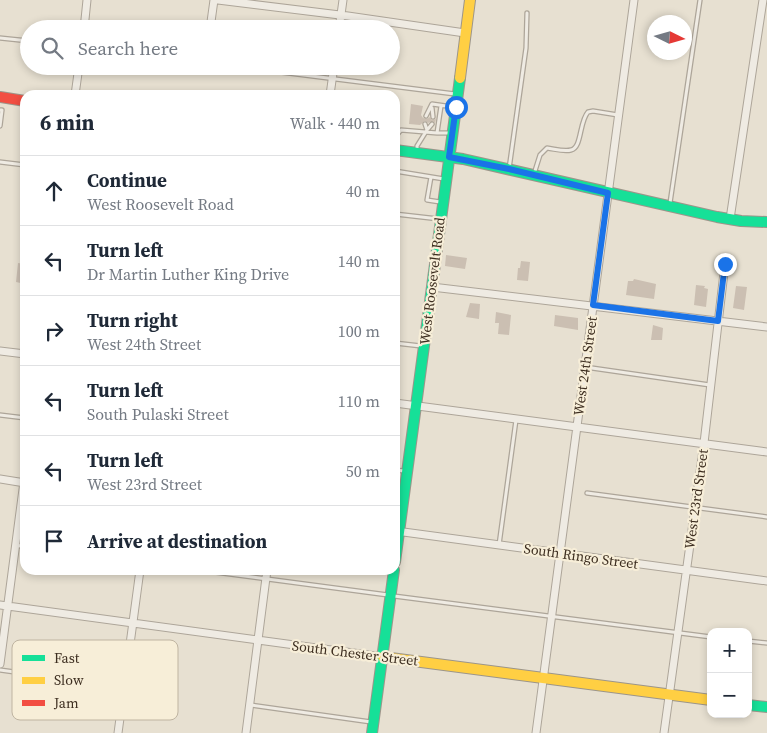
<!DOCTYPE html>
<html lang="en">
<head>
<meta charset="utf-8">
<style>
  :root { --surface:#fff; --page:#f6f6f7; --text:#1f2937; --muted:#747a83; --line:#e0e1e3 }
  body { margin:0; font-family:"Source Serif 4",serif; background:var(--page); color:var(--text) }
  .controls { position:absolute; right:15px; bottom:15px; display:grid; overflow:hidden; border-radius:10px; box-shadow:0 2px 8px #0003 }
  .controls button { width:45px; height:45px; display:grid; place-items:center; padding:0; border:0; border-bottom:1px solid var(--line); background:var(--surface); color:var(--text); font:25px sans-serif }
  .compass { position:absolute; left:647px; top:15px; width:45px; height:45px; border-radius:50%; background:var(--surface); box-shadow:0 2px 8px #0003; rotate:95deg }
  .stop { position:absolute; width:15px; height:15px; margin:-11px; border:4px solid #1a73e8; border-radius:50%; background:#fff }
  .stop.end { background:#1a73e8; border-color:#fff; box-shadow:0 1px 5px #0008 }
  .list { margin:0; padding:0; list-style:none }
  h2 { display:flex; justify-content:space-between; align-items:center; height:65px; margin:0; padding:0 20px; font-size:21px }
  h2 small { font-size:16px; font-weight:400; color:var(--muted) }
  .list li { display:grid; grid-template-columns:32px 1fr auto; gap:15px; align-items:center; box-sizing:border-box; height:70px; padding:0 20px; border-top:1px solid var(--line) }
  .list b { display:block; font-size:19px; white-space:nowrap }
  .list p { margin:0; font-size:16px; white-space:nowrap; color:var(--muted) }
  .list em { font-size:16px; font-style:normal; color:var(--muted) }
  .icon { flex:none; width:28px; height:28px; fill:none; stroke:currentColor; stroke-width:2; stroke-linecap:round; stroke-linejoin:round }
  .map { position:relative; flex:none; width:767px; height:733px; overflow:hidden }
  .search { position:absolute; background:var(--surface); box-shadow:0 2px 8px #0003; left:20px; top:20px; width:380px; height:55px; display:flex; align-items:center; gap:12px; box-sizing:border-box; padding:0 18px; border-radius:28px; color:var(--muted); font-size:19px }
  .panel { position:absolute; background:var(--surface); box-shadow:0 2px 8px #0003; left:20px; top:90px; width:380px; height:485px; border-radius:15px }
  .map>svg:first-child { display:block }
  .building { fill:#cbbfb2 }
  .lines { fill:none; stroke-linecap:round; stroke-linejoin:round }
  .lane-casing { stroke:#ada599; stroke-width:5.5 }
  .street-casing { stroke:#ada599; stroke-width:9 }
  .fast-casing { stroke:#9c958a; stroke-width:12 }
  .slow-casing { stroke:#9c958a; stroke-width:12 }
  .jam-casing { stroke:#9c958a; stroke-width:12 }
  .lane { stroke:#efebe3; stroke-width:3 }
  .street { stroke:#efebe3; stroke-width:7 }
  .fast { stroke:#16e098; stroke-width:10 }
  .slow { stroke:#ffcf43; stroke-width:10 }
  .jam { stroke:#f24e42; stroke-width:10 }
  .route { stroke:#1a73e8; stroke-width:6 }
  .labels { text-anchor:middle; dominant-baseline:central; stroke-width:4.5; stroke-linejoin:round; paint-order:stroke }
  .street-label { font-size:14px; fill:#3d2e20; stroke:#f7eed8 }
  .key { fill:#f7eed8; stroke:#bfb4a1; stroke-width:1 }
  .key-label { font-size:14px; fill:#3d2e20 }
</style>
</head>
<body>
<div class="map">
<svg width="767" height="733" viewBox="0 0 767 733">
  <rect width="100%" height="100%" fill="#e7e0d1"/>
  <!-- building -->
  <path class="building" d="M411 104 423 106 421 115 423 118 427 119 430 117 432 120 436 119 435 123 432 121 428 123 425 121 420 125 409 124Z
    M446 255 467 258 465 269 445 266Z
    M521 261 530 262 528 281 517 280 518 268H520Z
    M18 263 25 264V284L16 282Z
    M634 279 656 284 654 299 626 295 628 281H633Z
    M696 285 705 286 704 288 708 289 706 307 694 305Z
    M736 286 747 287 744 310 733 308Z
    M470 303 480 304 479 319 466 317Z
    M496 312 511 315 509 335 498 334 499 323H495Z
    M555 315 578 318V330L554 326Z
    M653 325 663 328 662 340H651Z"/>
  <g class="lines">
    <!-- lane casing -->
    <g class="lane-casing">
      <path id="lane" d="M0 38 29 41
        M233 66 455 94
        M432 108 433 117
        M0 110H2L0 126
        M426 116 432 104 453 107
        M425 124 427 130 432 124
        M437 133H449
        M395 137 401 130 437 133 441 106
        M417 152V146L427 130
        M0 162 25 165
        M509 169 526 48 527 13
        M395 171 444 179
        M534 174 540 155 547 148C555 149 564 152 571 150 582 148 579 122 588 112L593 111 618 115
        M431 177 427 200 440 202
        M670 203 700 0
        M395 214 439 219
        M395 343 421 346
        M585 367 710 385
        M0 415 25 418
        M395 470 404 471
        M587 493 767 517
        M16 545 25 547
        M499 545 516 420
        M199 570 388 595
        M394 596 711 637
        M748 641 767 643
        M0 670 123 687
        M251 705 371 722"/>
    </g>
    <!-- street casing -->
    <g class="street-casing">
      <path id="street" d="M218 0 348 16 465 33
        M84 29 87 0
        M210 29 214 0
        M339 29 343 0
        M75 95 79 66
        M330 95 334 66
        M730 219 763 0
        M432 287 767 327
        M0 351 25 354
        M395 403 767 452
        M0 479 25 483
        M396 531 767 581
        M0 605 383 657
        M0 664 25 474
        M118 733 140 570
        M246 733 267 570
        M536 733 634 0
        M664 733 704 443 725 264"/>
    </g>
    <!-- fast casing -->
    <g class="fast-casing">
      <path id="fast" d="M395 150 463 159 717 217 741 221 767 222
        M395 562 460 78
        M748 705 767 707
        M372 733 394 570"/>
    </g>
    <!-- slow casing -->
    <g class="slow-casing">
      <path id="slow" d="M460 78 470 0
        M383 657 711 700"/>
    </g>
    <!-- jam casing -->
    <g class="jam-casing">
      <path id="jam" d="M0 97 25 101"/>
    </g>
    <!-- lane -->
    <use href="#lane" class="lane"/>
    <!-- street -->
    <use href="#street" class="street"/>
    <!-- fast -->
    <use href="#fast" class="fast"/>
    <!-- slow -->
    <use href="#slow" class="slow"/>
    <!-- jam -->
    <use href="#jam" class="jam"/>
  </g>
  <g class="lines">
    <!-- route -->
    <path class="route" d="M456 107 449 157 509 169 608 193 593 305 718 321 725 264"/>
  </g>
  <g class="labels">
    <!-- street labels -->
    <g class="street-label">
      <text transform="translate(432 281) rotate(-83)">West Roosevelt Road</text>
      <text transform="translate(585 366) rotate(-82)">West 24th Street</text>
      <text transform="translate(696 499) rotate(-82)">West 23rd Street</text>
      <text transform="translate(581 556) rotate(8)">South Ringo Street</text>
      <text transform="translate(355 653) rotate(7)">South Chester Street</text>
    </g>
  </g>
  <!-- legend -->
  <rect x="12" y="640" width="166" height="80" rx="8" class="key"/>
  <rect x="22" y="655" width="23" height="6" fill="#16e098"/>
  <rect x="22" y="677" width="23" height="7" fill="#ffcf43"/>
  <rect x="22" y="700" width="23" height="6" fill="#f24e42"/>
  <g class="key-label">
    <text x="54" y="663">Fast</text>
    <text x="54" y="685">Slow</text>
    <text x="54" y="708">Jam</text>
  </g>
</svg>
<div class="controls">
<button>+</button>
<button>−</button>
</div>
<svg class="compass" viewBox="-18 -18 36 36"><path d="M0-13l5 13h-10z" fill="#e53935"/><path d="M0 13l5-13h-10z" fill="#747a83"/></svg>
<div class="stop" style="left:456px;top:107px"></div>
<div class="stop end" style="left:725px;top:264px"></div>
<div class="search"><svg class="icon" aria-label="search" viewBox="0 0 24 24"><circle cx="10" cy="10" r="6"/><path d="M15 15l6 6"/></svg>Search here</div>
<section class="panel">
<h2>6 min<small>Walk · 440 m</small></h2>
<ul class="list">
<li><svg class="icon" aria-label="ahead" viewBox="0 0 24 24"><path d="M12 20V5M6 11l6-6 6 6"/></svg><div><b>Continue</b><p>West Roosevelt Road</p></div><em>40 m</em></li>
<li><svg class="icon" aria-label="left" viewBox="0 0 24 24"><path d="M17 20v-9H6M10 6l-5 5 5 5"/></svg><div><b>Turn left</b><p>Dr Martin Luther King Drive</p></div><em>140 m</em></li>
<li><svg class="icon" aria-label="right" viewBox="0 0 24 24"><path d="M7 20v-9h11M14 6l5 5-5 5"/></svg><div><b>Turn right</b><p>West 24th Street</p></div><em>100 m</em></li>
<li><svg class="icon" aria-label="left" viewBox="0 0 24 24"><path d="M17 20v-9H6M10 6l-5 5 5 5"/></svg><div><b>Turn left</b><p>South Pulaski Street</p></div><em>110 m</em></li>
<li><svg class="icon" aria-label="left" viewBox="0 0 24 24"><path d="M17 20v-9H6M10 6l-5 5 5 5"/></svg><div><b>Turn left</b><p>West 23rd Street</p></div><em>50 m</em></li>
<li><svg class="icon" aria-label="arrive" viewBox="0 0 24 24"><path d="M6 21V4h12l-3 4 3 4H6"/></svg><div><b>Arrive at destination</b></div></li>
</ul>
</section>
</div>
</body>
</html>
